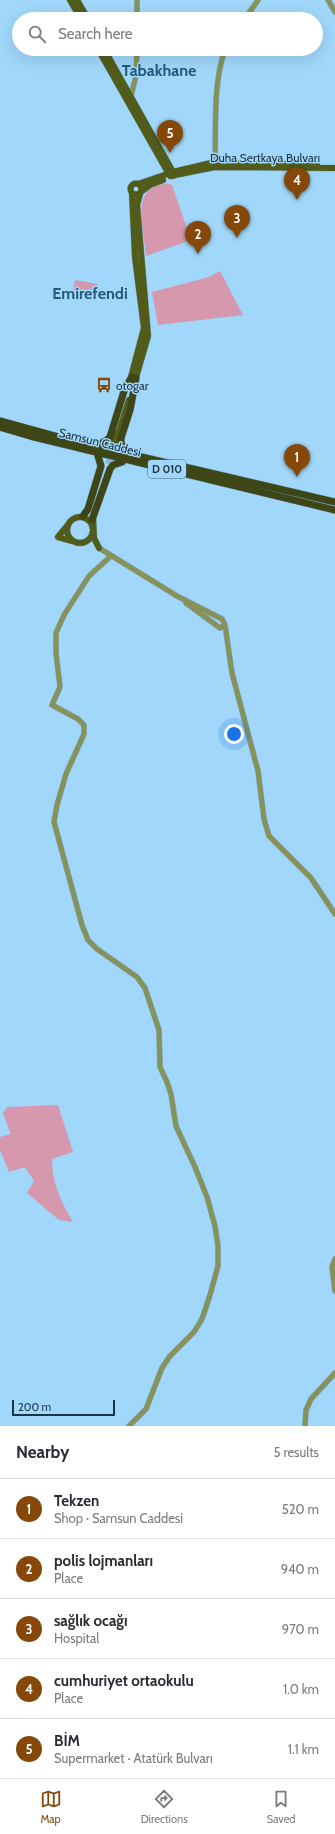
<!DOCTYPE html>
<html lang="en">
<head>
<meta charset="utf-8">
<style>
  :root { --surface:#fff; --page:#f7f7f7; --text:#2b2b33; --muted:#7c7c81; --line:#e1e1e2; --accent:#864809 }
  body { margin:0; font-family:Cabin,sans-serif; background:var(--page); color:var(--text) }
  .scale { position:absolute; left:12px; bottom:10px; width:103px; box-sizing:border-box; padding-left:4px; border:2px solid #1d3342; border-top:0; font-size:11px; line-height:14px; white-space:nowrap; color:#1d3342; -webkit-text-stroke:3px #a0d7fb; paint-order:stroke }
  .you { position:absolute; left:234px; top:734px; width:14px; height:14px; margin:-10px; border:3px solid #fff; border-radius:50%; background:#1a73e8; box-shadow:0 0 0 6px #1a73e833 }
  .badge { display:grid; place-items:center; width:26px; height:26px; border-radius:50%; background:var(--accent); color:#fff; font-size:13px; font-weight:700 }
  .pin { position:absolute; translate:-50% -33px; filter:drop-shadow(0 1px 2px #0008) }
  .pin::after { content:''; position:absolute; top:21px; width:14px; height:12px; background:inherit; clip-path:polygon(0 0,100% 0,50% 100%) }
  .list { margin:0; padding:0; list-style:none }
  h2 { display:flex; justify-content:space-between; align-items:center; height:52px; margin:0; padding:0 16px; font-size:17px }
  h2 small { font-size:13px; font-weight:400; color:var(--muted) }
  .list li { display:grid; grid-template-columns:26px 1fr auto; gap:12px; align-items:center; box-sizing:border-box; height:60px; padding:0 16px; border-top:1px solid var(--line) }
  .list b { display:block; font-size:15px; white-space:nowrap }
  .list p { margin:0; font-size:13px; white-space:nowrap; color:var(--muted) }
  .list em { font-size:13px; font-style:normal; color:var(--muted) }
  .icon { flex:none; width:22px; height:22px; fill:none; stroke:currentColor; stroke-width:2; stroke-linecap:round; stroke-linejoin:round }
  .map { position:relative; flex:none; width:335px; height:1426px; overflow:hidden }
  .search { position:absolute; background:var(--surface); box-shadow:0 4px 16px #0002; left:12px; right:12px; top:12px; height:44px; display:flex; align-items:center; gap:10px; box-sizing:border-box; padding:0 14px; border-radius:22px; color:var(--muted); font-size:15px }
  .sheet { height:352px; background:var(--surface) }
  nav { display:flex; justify-content:space-around; align-items:center; box-sizing:border-box; height:56px; border-top:1px solid var(--line); background:var(--surface); font-size:11px; color:var(--muted) }
  nav a { display:grid; justify-items:center; gap:2px }
  nav .on { color:var(--accent) }
  .map>svg:first-child { display:block }
  .green { fill:#d598ac }
  .lines { fill:none; stroke-linecap:round; stroke-linejoin:round }
  .major-tunnel { stroke:#86b6d6; stroke-width:6; stroke-dasharray:6 3; stroke-linecap:butt }
  .minor-casing { stroke:#83b3d2; stroke-width:6 }
  .major-casing { stroke:#83b3d2; stroke-width:7 }
  .highway-casing { stroke:#83b3d2; stroke-width:8 }
  .minor { stroke:#87925b; stroke-width:5 }
  .major { stroke:#515b1a; stroke-width:6 }
  .highway { stroke:#3e4617; stroke-width:7 }
  .labels { text-anchor:middle; dominant-baseline:central; stroke-width:3; stroke-linejoin:round; paint-order:stroke }
  .shield { fill:#a0d7fb; stroke:#44647a; stroke-width:1 }
  .shield-label { font-size:11px; font-weight:bold; fill:#1d3342 }
  .street-label { font-size:12px; fill:#1d3342; stroke:#a0d7fb }
  .poi-label { font-size:12px; fill:#1d3342; stroke:#a0d7fb; text-anchor:start }
  .district-label { font-size:16px; font-weight:bold; fill:#265b7b; stroke:#a0d7fb }
</style>
</head>
<body>
<div class="map">
<svg width="335" height="1426" viewBox="0 0 335 1426">
  <rect width="100%" height="100%" fill="#a0d7fb"/>
  <!-- green -->
  <path class="green" d="M165 183 172 185 191 240 146 256C145 240 136 207 146 194 150 187 158 185 165 183Z
    M220 271 243 315 158 325 152 292 209 277Z
    M75 280 98 284 95 296 73 292Z
    M58 1105 73 1152 52 1159C52 1183 61 1202 73 1222L59 1220 27 1193 34 1181 25 1167 9 1172 0 1150V1137L11 1134 3 1113 7 1107Z"/>
  <g class="lines">
    <!-- major-tunnel -->
    <path class="major-tunnel" d="M108 464 115 444"/>
    <!-- minor casing -->
    <g class="minor-casing">
      <path id="minor" d="M328 0 335 12
        M137 19V0
        M245 19 258 0
        M129 98 131 96 136 76 137 49
        M215 162C216 125 213 84 225 49
        M99 548 177 596
        M111 556 89 576 64 615 56 633V653L60 687 52 705 78 719 84 725V734L66 774 57 805 54 822 82 925 88 940 97 949 137 977 145 988 159 1030 160 1067 167 1082 171 1094 176 1126 195 1167 207 1197 215 1226 218 1246V1266L210 1295 202 1319 194 1332 170 1356 162 1368 146 1409 129 1426
        M175 595 222 619 225 625 232 673 258 771 264 819 269 836 311 878 335 914
        M186 603 220 628 225 625
        M335 1259 332 1267 335 1291
        M305 1426 306 1410 311 1399 335 1373"/>
    </g>
    <!-- major casing -->
    <g class="major-casing">
      <path id="major" d="M70 0 81 19
        M77 0 88 19
        M98 49 170 176 215 167 335 168
        M104 49 173 172V176
        M130.5 189a5.5 5.5 0 1 1 11 0a5.5 5.5 0 1 1-11 0Z
        M138 184 173 172 211 163 317 164
        M142 191 150 185 163 180
        M130 381 144 328 135 257 132 193
        M135 381 148 336 137 205 140 194
        M111 443 114 432
        M115 444 129 400
        M93 517 94 538 99 548
        M67 530a13 13 0 1 1 26 0a13 13 0 1 1-26 0Z
        M67 526 58 537 72 541"/>
    </g>
    <!-- highway casing -->
    <g class="highway-casing">
      <path id="highway" d="M0 421 73 441 335 502
        M0 427 30 436 335 510
        M100 444 107 440 110 437 125 388 132 377
        M125 450 121 443V438L130 410 136 378
        M83 516 88 509 101 466 98 456
        M92 520 110 469 113 465 122 462"/>
    </g>
    <!-- minor -->
    <use href="#minor" class="minor"/>
    <!-- major -->
    <use href="#major" class="major"/>
    <!-- highway -->
    <use href="#highway" class="highway"/>
  </g>
  <!-- icons -->
  <defs>
    <g id="bus-bare" transform="scale(1.2)"><path d="M-5-6H5V4H4V6H2V4H-2V6H-4V4H-5ZM-3.5-4V0h7V-4ZM-3.5 1.2v1.5H-2V1.2ZM2 1.2v1.5H3.5V1.2Z" fill="#864809" stroke="#a0d7fb" stroke-width="2.5" paint-order="stroke"/></g>
  </defs>
  <g fill-rule="evenodd">
    <use href="#bus-bare" x="104" y="385"/>
  </g>
  <g class="labels">
    <!-- shield labels -->
    <rect class="shield" x="148" y="460" width="38" height="18" rx="3"/>
    <g class="shield-label">
      <text x="167" y="469">D 010</text>
    </g>
    <!-- street labels -->
    <g class="street-label">
      <text x="265" y="157">Duha Sertkaya Bulvarı</text>
      <text transform="translate(100 442) rotate(14)">Samsun Caddesi</text>
    </g>
    <!-- poi labels -->
    <g class="poi-label">
      <text x="116" y="385">otogar</text>
    </g>
    <!-- district labels -->
    <g class="district-label">
      <text x="159" y="70">Tabakhane</text>
      <text x="90" y="293">Emirefendi</text>
    </g>
  </g>
</svg>
<div class="scale">200 m</div>
<div class="you"></div>
<div class="pin badge" style="left:297px;top:477px">1</div>
<div class="pin badge" style="left:198px;top:254px">2</div>
<div class="pin badge" style="left:237px;top:238px">3</div>
<div class="pin badge" style="left:297px;top:200px">4</div>
<div class="pin badge" style="left:170px;top:153px">5</div>
<div class="search"><svg class="icon" aria-label="search" viewBox="0 0 24 24"><circle cx="10" cy="10" r="6"/><path d="M15 15l6 6"/></svg>Search here</div>
</div>
<section class="sheet">
<h2>Nearby<small>5 results</small></h2>
<ul class="list">
<li><span class="badge">1</span><div><b>Tekzen</b><p>Shop · Samsun Caddesi</p></div><em>520 m</em></li>
<li><span class="badge">2</span><div><b>polis lojmanları</b><p>Place</p></div><em>940 m</em></li>
<li><span class="badge">3</span><div><b>sağlık ocağı</b><p>Hospital</p></div><em>970 m</em></li>
<li><span class="badge">4</span><div><b>cumhuriyet ortaokulu</b><p>Place</p></div><em>1.0 km</em></li>
<li><span class="badge">5</span><div><b>BİM</b><p>Supermarket · Atatürk Bulvarı</p></div><em>1.1 km</em></li>
</ul>
</section>
<nav>
<a class="on"><svg class="icon" aria-label="map" viewBox="0 0 24 24"><path d="M3 6l6-2 6 2 6-2v14l-6 2-6-2-6 2zM9 4v14M15 6v14"/></svg>Map</a>
<a><svg class="icon" aria-label="directions" viewBox="0 0 24 24"><path d="M12 3l9 9-9 9-9-9zM9 14v-3h6M13 9l2 2-2 2"/></svg>Directions</a>
<a><svg class="icon" aria-label="saved" viewBox="0 0 24 24"><path d="M7 4h10v16l-5-4-5 4z"/></svg>Saved</a>
</nav>
</body>
</html>
